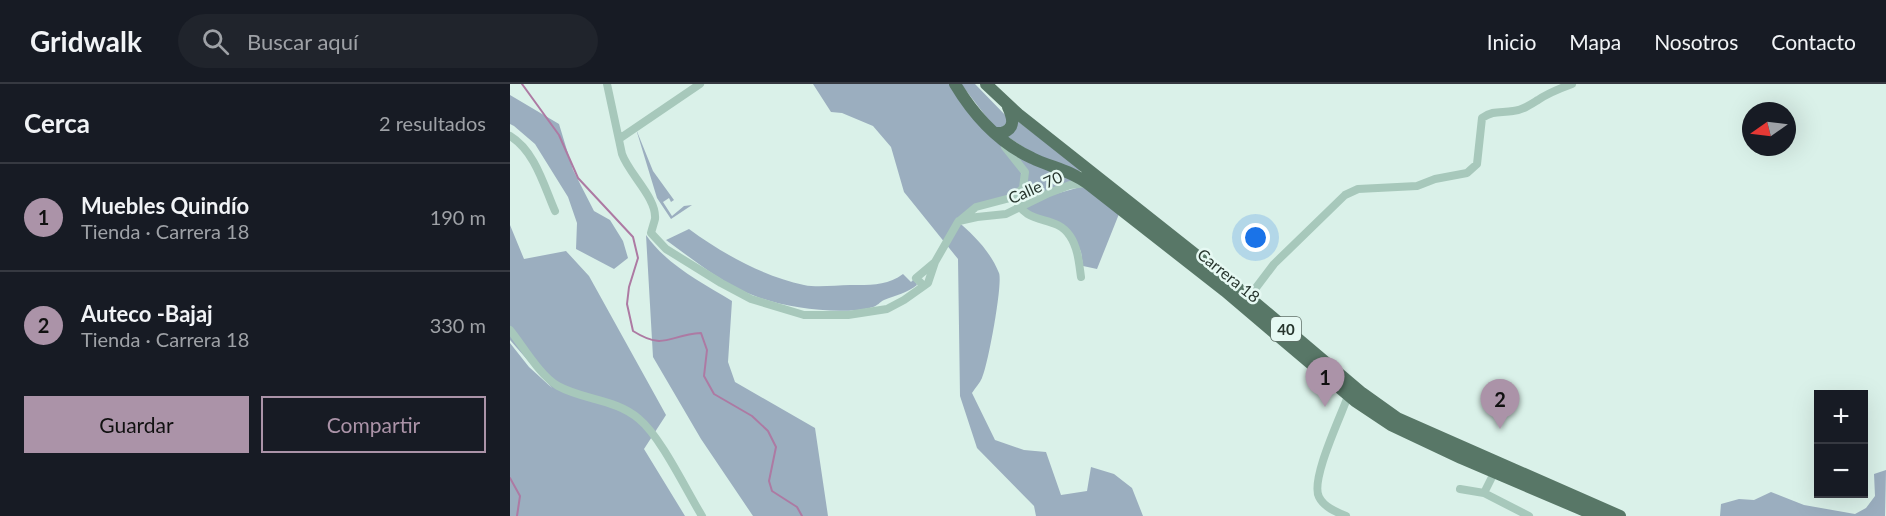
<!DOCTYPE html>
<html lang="es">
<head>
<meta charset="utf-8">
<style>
  :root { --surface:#171b24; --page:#20242c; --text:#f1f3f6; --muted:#9ea1a6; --line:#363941; --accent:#ab93a8 }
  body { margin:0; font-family:Lato,sans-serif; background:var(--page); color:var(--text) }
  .controls { position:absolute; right:18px; bottom:18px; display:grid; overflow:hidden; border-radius:0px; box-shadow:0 6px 24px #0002 }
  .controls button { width:54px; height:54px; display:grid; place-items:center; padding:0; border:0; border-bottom:2px solid var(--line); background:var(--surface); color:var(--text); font:30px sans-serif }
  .compass { position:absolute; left:1232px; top:18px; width:54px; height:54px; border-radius:50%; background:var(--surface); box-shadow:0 6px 24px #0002; rotate:256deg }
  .you { position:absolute; left:746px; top:154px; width:21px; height:21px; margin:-15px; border:4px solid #fff; border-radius:50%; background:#1a73e8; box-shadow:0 0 0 9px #1a73e833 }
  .badge { display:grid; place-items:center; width:39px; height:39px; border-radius:50%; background:var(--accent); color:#111; font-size:20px; font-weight:700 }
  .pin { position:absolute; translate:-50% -50px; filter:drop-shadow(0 2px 3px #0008) }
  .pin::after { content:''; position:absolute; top:32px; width:21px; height:18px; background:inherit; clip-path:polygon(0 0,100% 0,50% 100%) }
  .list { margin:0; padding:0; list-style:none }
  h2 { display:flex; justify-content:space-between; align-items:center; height:78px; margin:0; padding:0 24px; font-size:26px }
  h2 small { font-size:20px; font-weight:400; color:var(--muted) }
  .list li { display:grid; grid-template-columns:39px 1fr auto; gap:18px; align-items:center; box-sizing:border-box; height:108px; padding:0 24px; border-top:2px solid var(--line) }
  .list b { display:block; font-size:22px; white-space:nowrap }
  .list p { margin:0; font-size:20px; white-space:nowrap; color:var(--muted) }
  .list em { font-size:20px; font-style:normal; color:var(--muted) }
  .actions { display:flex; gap:12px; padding:18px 24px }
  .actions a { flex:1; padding:14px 0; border:2px solid var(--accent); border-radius:0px; text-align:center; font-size:21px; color:var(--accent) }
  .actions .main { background:var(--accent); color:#111 }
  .icon { flex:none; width:33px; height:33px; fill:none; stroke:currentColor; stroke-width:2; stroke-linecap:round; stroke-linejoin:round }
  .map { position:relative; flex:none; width:1376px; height:432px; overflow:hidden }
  header { display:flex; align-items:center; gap:36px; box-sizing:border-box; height:84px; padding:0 30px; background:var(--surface); border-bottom:2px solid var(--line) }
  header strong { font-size:28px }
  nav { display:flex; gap:33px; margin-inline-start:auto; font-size:21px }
  .search { width:420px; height:54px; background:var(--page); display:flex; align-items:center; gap:15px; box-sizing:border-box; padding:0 21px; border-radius:33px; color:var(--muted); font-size:22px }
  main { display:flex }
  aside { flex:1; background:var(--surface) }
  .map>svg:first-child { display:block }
  .green { fill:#9baebf }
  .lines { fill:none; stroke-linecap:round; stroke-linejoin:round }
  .stream { stroke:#ad7aa3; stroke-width:2 }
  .minor { stroke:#a7c8bb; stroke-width:8 }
  .primary { stroke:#587767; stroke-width:12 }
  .labels { text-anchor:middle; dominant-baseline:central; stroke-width:5; stroke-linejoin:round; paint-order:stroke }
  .shield { fill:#e6f9f3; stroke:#607068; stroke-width:1.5 }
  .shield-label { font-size:15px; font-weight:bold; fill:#27352d }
  .street-label { font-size:16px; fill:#27352d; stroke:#e6f9f3 }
</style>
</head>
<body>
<header>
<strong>Gridwalk</strong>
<div class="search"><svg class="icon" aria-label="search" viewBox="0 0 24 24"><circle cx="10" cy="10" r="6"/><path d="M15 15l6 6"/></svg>Buscar aquí</div>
<nav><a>Inicio</a><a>Mapa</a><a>Nosotros</a><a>Contacto</a></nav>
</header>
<main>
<aside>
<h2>Cerca<small>2 resultados</small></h2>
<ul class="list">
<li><span class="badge">1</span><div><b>Muebles Quindío</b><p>Tienda · Carrera 18</p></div><em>190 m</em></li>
<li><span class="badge">2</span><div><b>Auteco -Bajaj</b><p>Tienda · Carrera 18</p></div><em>330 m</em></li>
</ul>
<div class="actions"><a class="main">Guardar</a><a>Compartir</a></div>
</aside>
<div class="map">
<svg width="1376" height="432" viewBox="0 0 1376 432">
  <rect width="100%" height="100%" fill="#daf1e9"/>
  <!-- green -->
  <path class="green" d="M303 0H441L507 80C513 89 514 99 507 107L446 136C464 151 480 167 489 189 493 199 478 282 472 294 470 299 465 304 462 309L485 356 514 366 536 368 551 411 577 407 581 383 604 390 622 404 633 432H526L524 422 467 364 450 312 448 175 394 108 381 63 363 42 332 29 321 28Z
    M451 0H465L500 36 489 46 481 39Z
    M0 11 49 40 63 86 84 127 100 136 113 157 118 174 104 185 66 165 67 139 58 113 25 60 4 42 0 40Z
    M505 35 573 87H567L524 70 495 51Z
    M126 45 143 87 164 116 161 118 159 114 153 118 162 132 174 122 182 121 161 135 147 114Z
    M504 68 566 97 511 120 508 113C526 96 516 85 504 68Z
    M574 102 609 130 587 185 573 182 571 168 562 149 513 125 538 112Z
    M0 141 14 175 56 167 79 192 156 331 134 365 175 432H0V259L19 283 42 304 0 256Z
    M179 145C213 170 253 192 294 201 308 204 326 201 340 201 360 201 377 202 393 190L401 198 404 195 407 201C397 209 386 211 374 216 370 218 367 222 363 223 333 232 274 224 245 212 212 200 184 176 156 156Z
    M136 151C157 181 191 198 222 217L218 278 225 298 305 344 318 432H243L191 355 143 273Z
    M1376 386 1375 432H1210L1211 420 1229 415 1244 416 1261 408 1294 421 1345 430 1356 424 1365 412 1364 390Z"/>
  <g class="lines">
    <!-- stream -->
    <path class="stream" d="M12 0 49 51 68 94 123 153 128 174 119 203 117 220 123 247C155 267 158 251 191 249L197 266 194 292 204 310 242 332 258 347 266 363 259 397 262 407 287 423 292 432
      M0 394 10 412 7 432"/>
    <!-- minor -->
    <path class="minor" d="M97 0 112 70C119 90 147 114 145 135 144 139 142 145 141 149L156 165 211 199 241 215 294 231H338L377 225 394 216 418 199 425 178 448 138 466 123 504 113 513 104 515 88 495 63
      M0 52C25 67 34 102 45 127
      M109 55 190 0
      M504 113C517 144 545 129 560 152 568 164 569 179 571 193
      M449 137 467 133 496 130 539 109 560 101 577 99
      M414 202 406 194 425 178
      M739 213 764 180 835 111 848 105 907 102 925 95 957 89 967 80 972 34C983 26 991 29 1003 27 1013 26 1020 21 1028 16 1038 9 1051 4 1062 0
      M0 246C13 262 30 292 48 302 73 316 106 315 129 335 151 353 176 406 192 432
      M950 405 974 409 1019 432
      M974 409 984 389
      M836 432C826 428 814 423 809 413 800 396 831 332 838 312"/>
    <!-- primary -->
    <path class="primary" d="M445 0C463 30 489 59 522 74 540 83 560 86 577 99L715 207 845 317 881 341 951 374 1087 432
      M476 0 508 30 729 205 852 309 887 334 1110 432
      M485 49H492C506 44 503 34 498 23"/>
  </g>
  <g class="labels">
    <!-- shield labels -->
    <rect class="shield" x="761" y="233" width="30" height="24" rx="4.5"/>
    <g class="shield-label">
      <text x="776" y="245">40</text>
    </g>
    <!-- street labels -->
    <g class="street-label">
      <text transform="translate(525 103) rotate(-24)">Calle 70</text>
      <text transform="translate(719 191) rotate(39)">Carrera 18</text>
    </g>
  </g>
</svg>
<div class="controls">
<button>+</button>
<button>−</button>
</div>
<svg class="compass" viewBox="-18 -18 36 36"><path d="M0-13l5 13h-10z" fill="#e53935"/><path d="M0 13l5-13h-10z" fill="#9ea1a6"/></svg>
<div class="you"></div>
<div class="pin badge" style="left:815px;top:323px">1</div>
<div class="pin badge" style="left:990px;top:345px">2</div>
</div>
</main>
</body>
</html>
